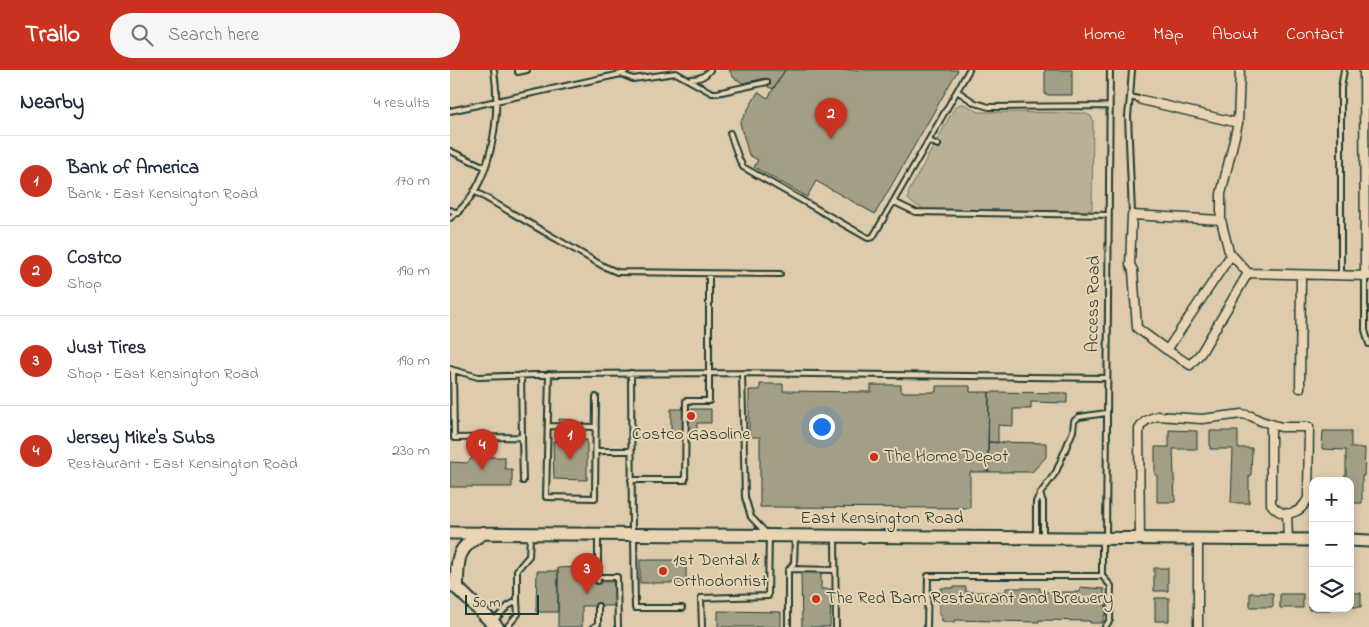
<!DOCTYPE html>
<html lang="en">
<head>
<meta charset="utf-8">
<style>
  :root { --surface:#fff; --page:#f6f6f7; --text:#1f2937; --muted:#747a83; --line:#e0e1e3; --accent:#c8321e }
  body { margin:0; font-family:"Indie Flower",sans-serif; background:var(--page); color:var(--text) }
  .controls { position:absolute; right:15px; bottom:15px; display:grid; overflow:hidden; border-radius:10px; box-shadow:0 2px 8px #0003 }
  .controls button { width:45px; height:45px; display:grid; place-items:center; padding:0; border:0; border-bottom:1px solid var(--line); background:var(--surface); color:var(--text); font:25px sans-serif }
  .scale { position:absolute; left:15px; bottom:12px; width:74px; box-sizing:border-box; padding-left:5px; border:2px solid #1f3d34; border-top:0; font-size:14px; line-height:18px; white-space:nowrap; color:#1f3d34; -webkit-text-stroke:4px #e9d4b3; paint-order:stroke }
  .you { position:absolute; left:371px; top:356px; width:18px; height:18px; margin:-12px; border:4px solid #fff; border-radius:50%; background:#1a73e8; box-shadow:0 0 0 8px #1a73e833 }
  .badge { display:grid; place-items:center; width:32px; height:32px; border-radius:50%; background:var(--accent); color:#fff; font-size:16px; font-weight:700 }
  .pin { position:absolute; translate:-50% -41px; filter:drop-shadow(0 1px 2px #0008) }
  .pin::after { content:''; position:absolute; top:26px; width:18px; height:15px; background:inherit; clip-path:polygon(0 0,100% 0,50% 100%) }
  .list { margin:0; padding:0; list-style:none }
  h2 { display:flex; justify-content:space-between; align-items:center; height:65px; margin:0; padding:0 20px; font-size:21px }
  h2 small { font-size:16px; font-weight:400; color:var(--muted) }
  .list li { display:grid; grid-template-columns:32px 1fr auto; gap:15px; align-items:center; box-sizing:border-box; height:90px; padding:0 20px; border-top:1px solid var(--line) }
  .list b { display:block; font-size:19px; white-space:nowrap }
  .list p { margin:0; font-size:16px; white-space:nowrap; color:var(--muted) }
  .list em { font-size:16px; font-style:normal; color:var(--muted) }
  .icon { flex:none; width:28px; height:28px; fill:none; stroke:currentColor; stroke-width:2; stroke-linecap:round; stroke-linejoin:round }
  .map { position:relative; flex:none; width:919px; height:557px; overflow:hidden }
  header { display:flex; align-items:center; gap:30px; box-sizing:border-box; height:70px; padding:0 25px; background:var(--accent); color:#fff }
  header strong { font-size:24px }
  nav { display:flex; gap:28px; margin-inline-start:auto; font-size:18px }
  .search { width:350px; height:45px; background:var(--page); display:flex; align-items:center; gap:12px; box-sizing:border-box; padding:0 18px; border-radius:28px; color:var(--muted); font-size:19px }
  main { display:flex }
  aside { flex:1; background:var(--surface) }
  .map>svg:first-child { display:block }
  .green { fill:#bab095; stroke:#6c7664 }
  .building { fill:#a39f87; stroke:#1f3d34 }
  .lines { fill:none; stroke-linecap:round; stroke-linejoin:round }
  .lane-casing { stroke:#1f3d34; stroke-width:8 }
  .street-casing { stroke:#1f3d34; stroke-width:11 }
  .secondary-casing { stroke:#1f3d34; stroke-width:15 }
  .primary-casing { stroke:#1f3d34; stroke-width:16 }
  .lane { stroke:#e9d4b3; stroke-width:4 }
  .street { stroke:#e9d4b3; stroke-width:8 }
  .secondary { stroke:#e9d4b3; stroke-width:11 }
  .primary { stroke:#e9d4b3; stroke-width:12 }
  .poi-dot { fill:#c8321e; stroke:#e9d4b3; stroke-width:2 }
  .labels { text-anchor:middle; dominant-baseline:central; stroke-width:4; stroke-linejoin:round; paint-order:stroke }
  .street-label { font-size:18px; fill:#1f3d34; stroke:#e9d4b3 }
  .poi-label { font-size:18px; fill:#1f3d34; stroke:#e9d4b3; text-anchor:start }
</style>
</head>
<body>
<header>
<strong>Trailo</strong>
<div class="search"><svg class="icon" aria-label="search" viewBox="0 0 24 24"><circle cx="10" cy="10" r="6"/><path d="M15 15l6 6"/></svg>Search here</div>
<nav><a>Home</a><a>Map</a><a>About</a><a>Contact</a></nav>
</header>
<main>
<aside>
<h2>Nearby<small>4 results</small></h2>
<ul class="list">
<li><span class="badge">1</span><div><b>Bank of America</b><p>Bank · East Kensington Road</p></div><em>170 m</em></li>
<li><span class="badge">2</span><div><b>Costco</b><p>Shop</p></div><em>190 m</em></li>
<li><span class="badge">3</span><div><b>Just Tires</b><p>Shop · East Kensington Road</p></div><em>190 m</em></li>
<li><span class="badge">4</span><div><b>Jersey Mike's Subs</b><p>Restaurant · East Kensington Road</p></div><em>230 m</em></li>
</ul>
</aside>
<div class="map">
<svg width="919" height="557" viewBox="0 0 919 557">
  <rect width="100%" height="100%" fill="#ddcbac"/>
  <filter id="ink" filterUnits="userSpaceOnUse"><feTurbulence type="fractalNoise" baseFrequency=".02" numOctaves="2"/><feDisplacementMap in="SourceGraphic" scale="10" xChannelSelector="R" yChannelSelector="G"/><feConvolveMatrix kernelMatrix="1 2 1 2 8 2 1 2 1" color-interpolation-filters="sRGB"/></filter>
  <g filter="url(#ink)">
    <!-- green -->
    <path class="green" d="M510 34H514L529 42 634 43 641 46 643 51 642 139 637 141 476 140 462 133 458 129 459 121 504 39Z"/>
    <!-- building -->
    <path class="building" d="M279 0H335L323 19 318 17 316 8 293 13 284 8Z
      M335 0H508L425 144 366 111 357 127 304 97 308 90 299 85 290 53 308 22 318 28Z
      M595 0H622V25H595Z
      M310 314H333V321L421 322V315H451V322H486V316H520V322H539L538 402H520V438L310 437V367H299V320H310Z
      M539 322 617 323V333L581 332V339H563V356L548 355V373L538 372Z
      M221 339H261V353H247V365H221Z
      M109 349 122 350V370H137V410L104 409 103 371H109Z
      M719 360 747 361V379H723L725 432H707V405H705V377H719Z
      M760 361H788V378H802L801 406H799V433H781L783 379H760Z
      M873 361H901V378H915L914 406H912V433H900V411H894V406H896V380L872 379Z
      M538 372 596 373V387L582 402H538Z
      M23 387H55V399H62V417H0V392L17 393Z
      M190 490H236V513H190Z
      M132 497V511L166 512V536H132V557H108V498Z
      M357 497H366V501H371V519H381L380 557H352L351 501H357Z
      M704 498H718V521H704Z
      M87 501H108V542H86Z
      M503 517H516V522H556V518H590V522H630V517L654 519V535H656V545H654V551H652V553H640V551L589 550V552L505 550V552H493V550H491V545H489V533H491V518H503Z
      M800 523H823V537H800Z
      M900 523H911V537H900Z
      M830 524H853V538H830Z
      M858 527H863V538H882V540H859Z
      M705 528H719V551H705Z
      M268 541 331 542V557H268Z"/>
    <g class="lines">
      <!-- lane casing -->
      <g class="lane-casing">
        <path id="lane" d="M68 0V2L77 0
          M682 0 680 27 692 30
          M171 4 183 9 226 3 262 23H267L317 12
          M241 9C249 9 255 7 260 0
          M507 21 525 33 539 37 660 36
          M680 27 678 46 682 144
          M0 41 171 4 177 0
          M280 63 289 89 293 97 418 168 423 167 519 0
          M479 71 488 75
          M0 81 35 97
          M24 121 153 196 167 202 330 204
          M444 132 465 142 659 145
          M0 140 8 143
          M0 148C42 119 51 47 44 0
          M891 206V18L894 0
          M915 206V260L919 274
          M0 299 28 307 111 304 292 303 656 308
          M3 300 4 368 72 367 71 305
          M181 303 182 463
          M99 304 96 427 145 428 146 327
          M98 356 146 357
          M72 367 73 411
          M146 381H181
          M181 410H235L236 331H259V204
          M590 424 593 432V466
          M586 465V432L590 424 606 402 623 361 624 351 629 347 656 343
          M184 467 185 538H232
          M656 468 660 0
          M385 469 386 557
          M652 469V506
          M340 499 385 500
          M148 507H167L168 557
          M148 511V467
          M67 531V500L79 486 80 466
          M44 551 58 536 67 531 68 544 57 557
          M144 557 148 554V536
          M252 557 251 528 318 526 319 466 301 447 295 427 292 303
          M338 557V501L344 493 345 467
          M477 557 478 506H652L661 516 660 550 655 557"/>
      </g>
      <!-- street casing -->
      <g class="street-casing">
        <path id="street" d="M790 0 788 53 771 124V150L779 182 798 203 919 206
          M914 0 915 206
          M692 30 788 53
          M771 150 682 145 680 195 683 200 687 258 717 280 781 185
          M717 280 740 295 751 283 798 203
          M850 318 851 205
          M837 444 838 470
          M690 469 689 359C693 351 699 348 708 346L752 349 792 344 801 346 811 351 831 357H859L858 428C851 444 833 450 821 434V355
          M748 557V469"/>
      </g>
      <!-- secondary casing -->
      <g class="secondary-casing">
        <path id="secondary" d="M0 463 863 470
          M900 470 919 471"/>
      </g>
      <!-- primary casing -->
      <g class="primary-casing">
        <path id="primary" d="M2 513 47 557
          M7 518C7 489 6 478 33 463"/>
      </g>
      <!-- lane -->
      <use href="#lane" class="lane"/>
      <!-- street -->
      <use href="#street" class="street"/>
      <!-- secondary -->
      <use href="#secondary" class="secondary"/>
      <!-- primary -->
      <use href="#primary" class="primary"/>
    </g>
  </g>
  <!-- markers -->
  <g class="poi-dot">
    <circle cx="241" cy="346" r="5"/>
    <circle cx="424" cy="387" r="5"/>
    <circle cx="213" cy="501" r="5"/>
    <circle cx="366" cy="529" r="5"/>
  </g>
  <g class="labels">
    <!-- street labels -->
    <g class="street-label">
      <text transform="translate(644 234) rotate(-89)">Access Road</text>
      <text x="432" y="449">East Kensington Road</text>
    </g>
    <!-- poi labels -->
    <g class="poi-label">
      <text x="241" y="365" text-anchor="middle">Costco Gasoline</text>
      <text x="434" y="387">The Home Depot</text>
      <text x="223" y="491">1st Dental &amp;<tspan x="223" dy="21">Orthodontist</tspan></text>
      <text x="376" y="529">The Red Barn Restaurant and Brewery</text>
    </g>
  </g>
</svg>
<div class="controls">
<button>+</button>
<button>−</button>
<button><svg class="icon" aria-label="layers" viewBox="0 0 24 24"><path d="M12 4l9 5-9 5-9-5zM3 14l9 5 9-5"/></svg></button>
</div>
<div class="scale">50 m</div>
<div class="you"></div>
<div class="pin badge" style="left:120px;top:390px">1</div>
<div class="pin badge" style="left:381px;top:69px">2</div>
<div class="pin badge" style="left:137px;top:524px">3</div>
<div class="pin badge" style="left:32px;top:400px">4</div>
</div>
</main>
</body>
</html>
